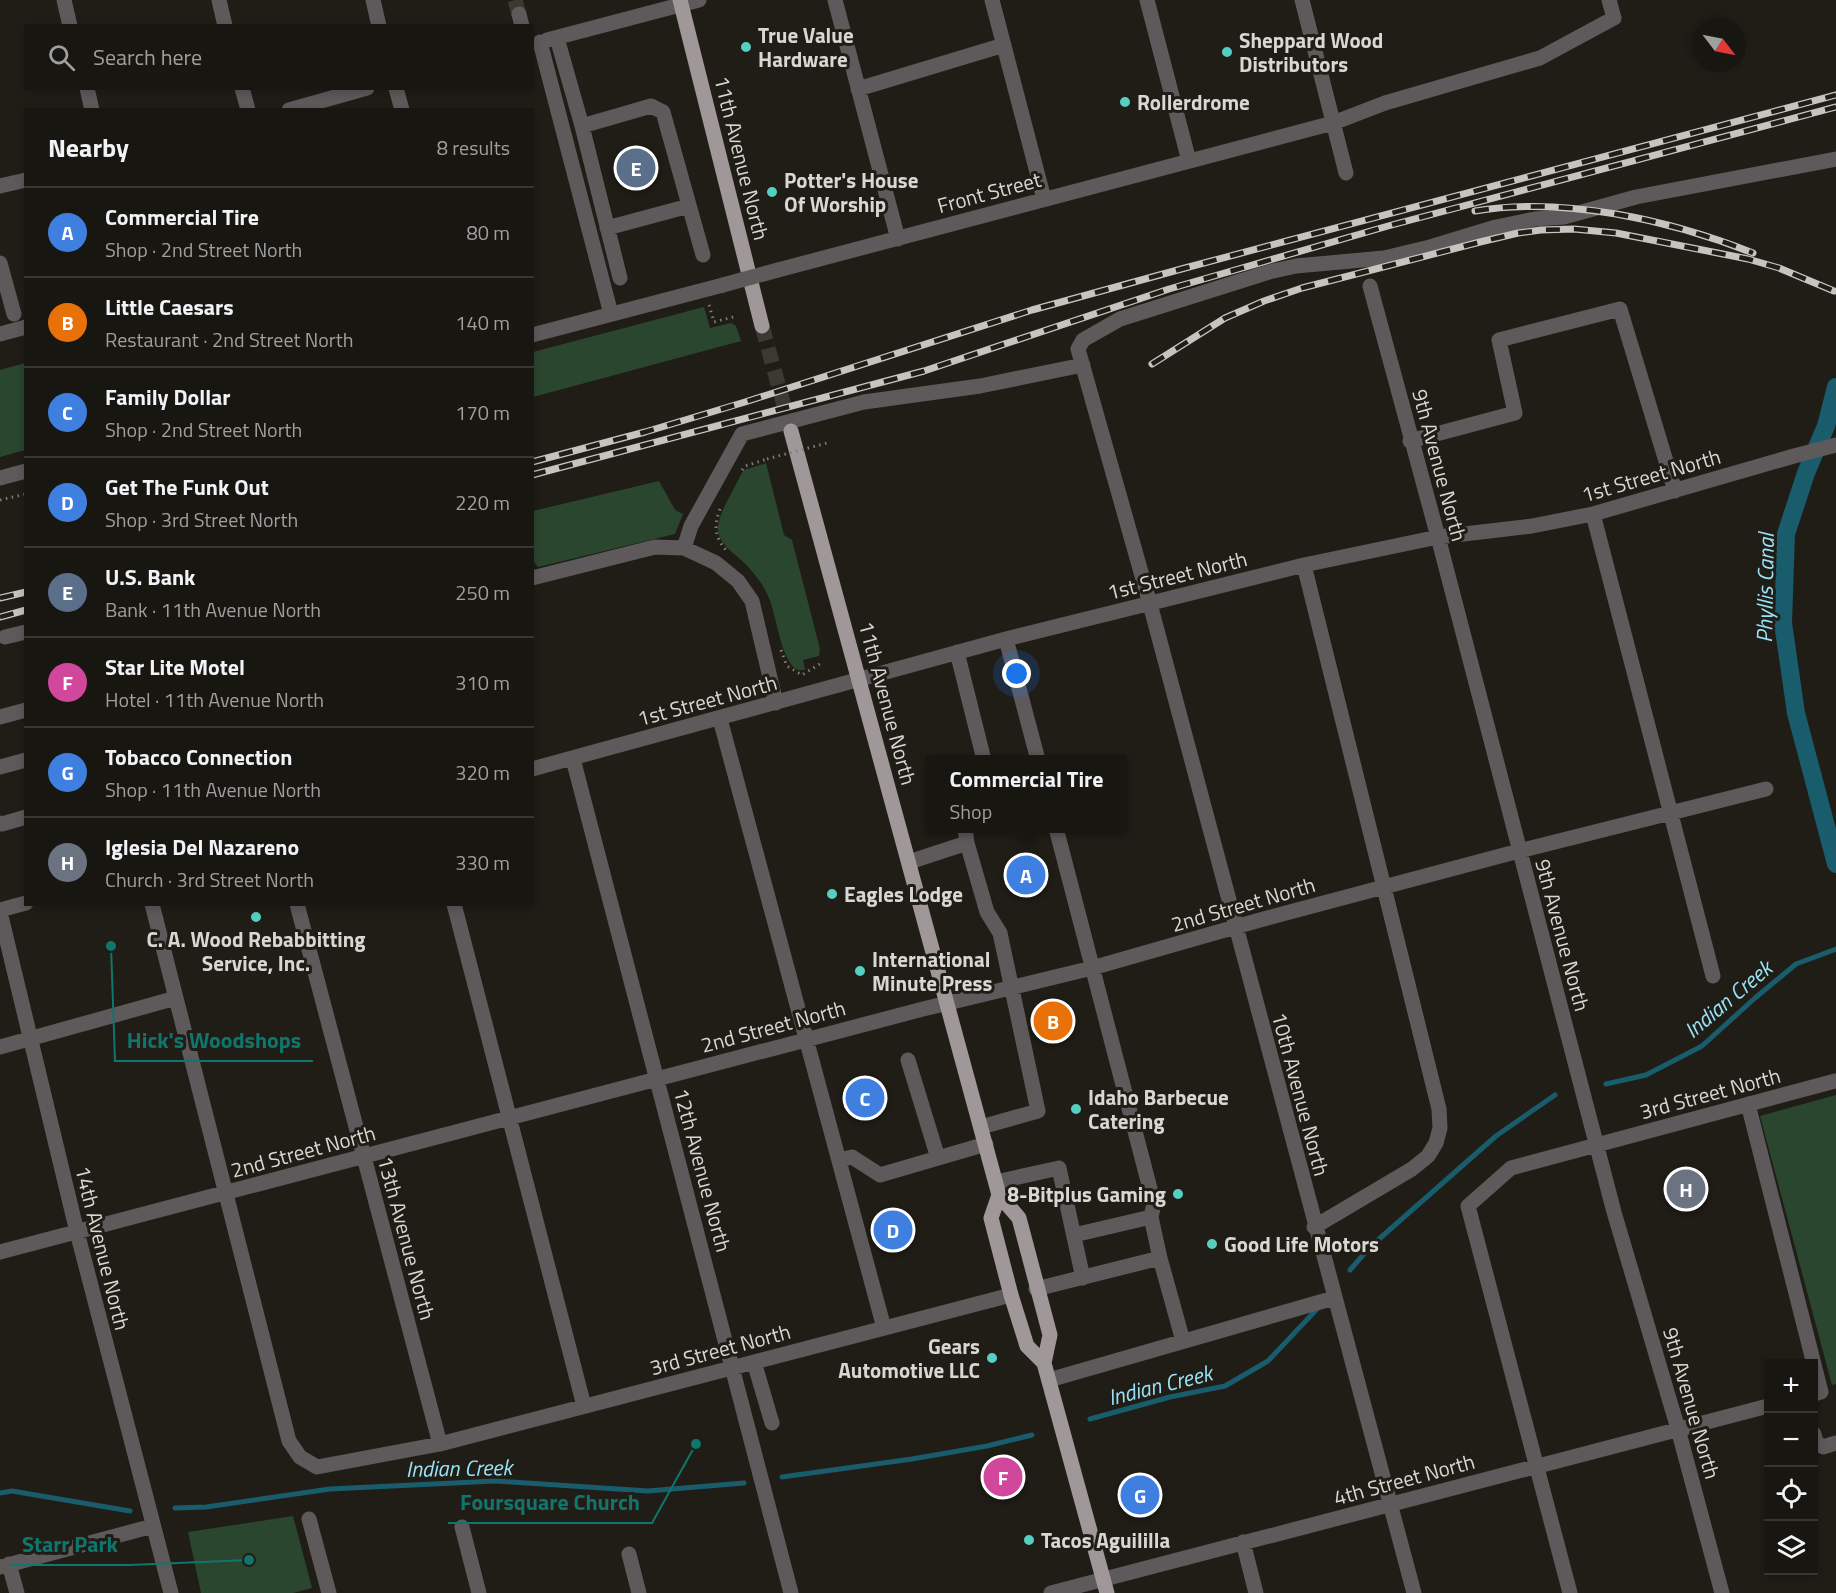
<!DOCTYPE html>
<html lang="en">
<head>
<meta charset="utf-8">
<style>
  :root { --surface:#181611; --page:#211f1a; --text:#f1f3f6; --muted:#9f9f9f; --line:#363531; --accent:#2563eb }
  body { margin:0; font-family:"Titillium Web",sans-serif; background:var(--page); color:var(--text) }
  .controls { position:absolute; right:18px; bottom:18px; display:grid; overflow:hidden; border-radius:0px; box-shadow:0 3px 9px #0003 }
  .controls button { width:54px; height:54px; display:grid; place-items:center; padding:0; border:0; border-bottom:2px solid var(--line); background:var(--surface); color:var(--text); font:30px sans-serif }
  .compass { position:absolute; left:1692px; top:18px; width:54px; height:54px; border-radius:50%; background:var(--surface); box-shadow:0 3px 9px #0003; rotate:122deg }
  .you { position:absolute; left:1017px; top:674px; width:21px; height:21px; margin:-15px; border:4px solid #fff; border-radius:50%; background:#1a73e8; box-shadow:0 0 0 9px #1a73e833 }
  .badge { display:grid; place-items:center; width:39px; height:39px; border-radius:50%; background:var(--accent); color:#fff; font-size:20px; font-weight:700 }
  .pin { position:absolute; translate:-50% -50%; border:3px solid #fff; box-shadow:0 2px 6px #0006 }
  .popup { position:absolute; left:926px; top:755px; width:201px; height:78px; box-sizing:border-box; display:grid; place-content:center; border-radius:0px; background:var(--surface); filter:drop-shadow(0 2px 4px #0005); font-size:20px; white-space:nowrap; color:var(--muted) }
  .popup b { font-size:22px; color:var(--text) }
  .popup::after { content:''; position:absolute; left:50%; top:100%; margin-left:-12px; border:12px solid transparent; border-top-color:var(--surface) }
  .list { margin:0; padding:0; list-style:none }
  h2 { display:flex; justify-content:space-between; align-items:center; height:78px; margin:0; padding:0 24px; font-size:26px }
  h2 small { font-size:20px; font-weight:400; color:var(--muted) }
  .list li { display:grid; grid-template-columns:39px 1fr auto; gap:18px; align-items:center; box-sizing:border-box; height:90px; padding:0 24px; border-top:2px solid var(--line) }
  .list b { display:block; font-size:22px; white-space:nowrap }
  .list p { margin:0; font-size:20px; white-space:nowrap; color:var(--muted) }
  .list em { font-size:20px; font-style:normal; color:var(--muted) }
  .icon { flex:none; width:33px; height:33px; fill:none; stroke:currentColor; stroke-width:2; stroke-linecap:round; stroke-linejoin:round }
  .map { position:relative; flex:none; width:1836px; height:1593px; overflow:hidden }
  .search { position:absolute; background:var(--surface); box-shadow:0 3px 9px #0003; left:24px; top:24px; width:510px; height:66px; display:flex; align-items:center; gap:15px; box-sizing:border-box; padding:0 21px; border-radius:0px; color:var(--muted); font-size:22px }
  .panel { position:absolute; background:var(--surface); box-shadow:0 3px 9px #0003; left:24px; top:108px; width:510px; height:798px; border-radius:0px }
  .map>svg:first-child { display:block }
  .green { fill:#2b462f }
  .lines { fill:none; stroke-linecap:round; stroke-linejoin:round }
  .stream { stroke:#195c6c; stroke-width:5 }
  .canal { stroke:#195c6c; stroke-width:18 }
  .minor-tunnel { stroke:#3c3933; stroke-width:15; stroke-dasharray:15 8; stroke-linecap:butt }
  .major-tunnel { stroke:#3c3933; stroke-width:15; stroke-dasharray:15 8; stroke-linecap:butt }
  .path { stroke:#807d78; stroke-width:3; stroke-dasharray:1.5 4.5; stroke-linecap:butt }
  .minor { stroke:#5e5a5b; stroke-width:15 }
  .major { stroke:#9f9798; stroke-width:15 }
  .rail-casing { stroke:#c6c4c0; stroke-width:7 }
  .rail { stroke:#201d17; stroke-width:4.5; stroke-dasharray:14; stroke-linecap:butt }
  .path-bridge { stroke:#807d78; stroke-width:3; stroke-dasharray:1.5 4.5; stroke-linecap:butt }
  .minor-bridge { stroke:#5e5a5b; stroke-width:15 }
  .poi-dot { fill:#57cec2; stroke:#201d17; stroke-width:2 }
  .labels { text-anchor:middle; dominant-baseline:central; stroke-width:6; stroke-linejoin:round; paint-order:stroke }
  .poi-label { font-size:21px; font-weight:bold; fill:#d9d7d3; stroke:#201d17; text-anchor:start }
  .street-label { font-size:21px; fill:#d9d7d3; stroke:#201d17 }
  .water-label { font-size:22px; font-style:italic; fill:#98e3f7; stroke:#201d17 }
  .leader { fill:none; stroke:#0f766e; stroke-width:2 }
  .callout-dot { fill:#0f766e; stroke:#201d17; stroke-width:2 }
  .callout-label { font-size:22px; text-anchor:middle; font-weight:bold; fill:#0f766e; stroke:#201d17; stroke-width:6; stroke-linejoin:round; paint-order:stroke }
</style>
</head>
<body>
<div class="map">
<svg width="1836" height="1593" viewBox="0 0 1836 1593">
  <rect width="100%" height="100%" fill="#201d17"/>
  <!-- green -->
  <path class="green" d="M704 307 710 328 731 323 736 326 741 341 533 397V352Z
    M25 363V450L0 457V370Z
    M766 463 784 535 792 540 820 649 819 656 803 660 805 670H798C780 661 777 614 768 596 764 586 757 577 750 569 741 557 720 547 718 531 716 517 734 490 740 476L744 470Z
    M659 481 675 510 683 514 675 534 538 567 533 561V511Z
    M1836 1095V1384L1832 1385 1760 1116Z
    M293 1516 312 1588 293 1593H201L188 1532Z"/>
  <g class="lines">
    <!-- stream -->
    <path class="stream" d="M1606 1084 1646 1075 1702 1046 1755 998 1796 964 1836 949
      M1350 1270 1370 1247 1496 1136 1555 1095
      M1090 1419 1170 1397 1225 1386 1268 1361 1317 1309
      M782 1477 912 1459 987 1446 1032 1435
      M0 1493 12 1491 130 1511
      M175 1508 206 1507 330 1489 495 1481 648 1491 744 1483"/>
    <!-- canal -->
    <path class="canal" d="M1836 387 1826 426 1806 473 1786 534 1783 623 1796 713 1836 864"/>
    <!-- minor-tunnel -->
    <path class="minor-tunnel" d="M515 0 519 14"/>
    <!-- major-tunnel -->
    <path class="major-tunnel" d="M762 326 791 431"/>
    <!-- path -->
    <path class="path" d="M709 305 714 322 737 316
      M742 470 745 466 767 459
      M0 500 26 494
      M720 509C714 526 714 536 726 550
      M781 650 787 666 802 675 823 662"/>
    <!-- minor -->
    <path class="minor" d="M64 0 70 26
      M219 0 225 26
      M373 0 379 26
      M835 0 898 239
      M992 0 1044 199
      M1147 0 1189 161
      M1302 0 1346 173
      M519 14 522 26
      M557 38 582 126 620 278
      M547 40 699 0
      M540 42 611 314
      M87 88 92 110
      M242 88 248 110
      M396 88 402 110
      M858 89 1004 45
      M289 110 367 88
      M582 126 651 106 663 112 703 255
      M0 186 26 180
      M607 228 689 206
      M0 263 14 314
      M778 270 1333 123 1385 103 1540 58 1614 18 1609 0
      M1370 286 1438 537 1614 1212 1678 1429 1722 1593
      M0 334 26 327
      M532 335 723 285
      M1410 441 1515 413 1499 340 1620 309 1675 491
      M0 478 26 471
      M1593 514 1713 976
      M684 548 691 526 742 434 864 402 980 386 1083 365
      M1304 565 1439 1109 1440 1128 1436 1143 1428 1156 1412 1169 1314 1227
      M532 578 655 547 684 548 716 563 738 581 752 601 776 703
      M5 637 26 632
      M1006 639 1038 760
      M957 652 984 760
      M0 717 26 710
      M720 719 884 1328
      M573 759 791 1593
      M0 767 26 760
      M532 769 1006 639 1304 565 1438 537 1532 526 1593 514 1794 456 1836 445
      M0 823 2 824 26 817
      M965 828 967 843 987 912 1000 933 1038 1111 981 1127
      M1056 828 1154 1204 1151 1217
      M909 862 967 843
      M152 904 289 1441 300 1457 317 1467 440 1444 1011 1295
      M297 904 440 1444
      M454 904 584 1406
      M0 910 26 903
      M0 912 77 1232 171 1593
      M0 1047 176 998
      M908 1060 938 1158
      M1748 1104 1821 1392 1814 1394
      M839 1160 852 1157 880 1175 986 1144
      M996 1182 1059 1168 1083 1278
      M1074 1235 1151 1217 1160 1258
      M0 1252 923 1009 1092 968 1260 920 1519 851 1766 789
      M1036 1289 1160 1258 1183 1341
      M754 1362 772 1423
      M1049 1380 1334 1298
      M1814 1434 1816 1442 1823 1447 1836 1443
      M309 1519 329 1593
      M462 1527 479 1593
      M1243 1542 1256 1593
      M629 1554 639 1593
      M9 1564 17 1593
      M0 1567 153 1526
      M1051 1593 1768 1406
      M1414 1593 1150 604 1078 349 1083 340 1120 319 1269 272 1296 266 1384 258 1430 247 1496 227 1535 219 1564 217 1636 197 1836 159
      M1570 1593 1468 1206 1511 1168 1835 1081"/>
    <!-- major -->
    <path class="major" d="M680 0 762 326
      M791 431 999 1195 1019 1218 1050 1335 1044 1363 1107 1593
      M999 1195 991 1218 1011 1295 1027 1346 1044 1363"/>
    <!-- rail casing -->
    <g class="rail-casing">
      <path id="rail" d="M1475 211C1564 196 1670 220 1753 253
        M1152 364 1225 318 1264 301 1302 288 1480 242 1518 233 1541 230 1574 229 1616 233 1748 259 1779 268 1834 291
        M532 462 645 432 745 402 1032 310 1185 268 1836 95
        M532 475 924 371 1169 289 1388 226 1836 107
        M0 598 26 592
        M0 617 26 610"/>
    </g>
    <!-- rail -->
    <use href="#rail" class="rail"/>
    <!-- path-bridge -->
    <path class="path-bridge" d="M767 459 827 443"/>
    <!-- minor-bridge -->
    <path class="minor-bridge" d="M723 285 778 270"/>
  </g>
  <!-- markers -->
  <g class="poi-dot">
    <circle cx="746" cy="47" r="6"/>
    <circle cx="1227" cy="52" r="6"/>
    <circle cx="1125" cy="102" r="6"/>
    <circle cx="772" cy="192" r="6"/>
    <circle cx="832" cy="894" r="6"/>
    <circle cx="256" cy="917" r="6"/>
    <circle cx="860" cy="971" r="6"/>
    <circle cx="1076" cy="1109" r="6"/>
    <circle cx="1178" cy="1194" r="6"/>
    <circle cx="1212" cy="1244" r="6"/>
    <circle cx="992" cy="1358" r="6"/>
    <circle cx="1029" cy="1540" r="6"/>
  </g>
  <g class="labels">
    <!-- poi labels -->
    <g class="poi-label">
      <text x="758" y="35">True Value<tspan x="758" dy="24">Hardware</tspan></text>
      <text x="1239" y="40">Sheppard Wood<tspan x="1239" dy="24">Distributors</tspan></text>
      <text x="1137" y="102">Rollerdrome</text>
      <text x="784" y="180">Potter's House<tspan x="784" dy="24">Of Worship</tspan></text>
      <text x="844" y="894">Eagles Lodge</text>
      <text x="256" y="939" text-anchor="middle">C. A. Wood Rebabbitting<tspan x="256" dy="24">Service, Inc.</tspan></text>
      <text x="872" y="959">International<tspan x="872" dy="24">Minute Press</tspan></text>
      <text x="1088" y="1097">Idaho Barbecue<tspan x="1088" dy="24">Catering</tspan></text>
      <text x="1166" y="1194" text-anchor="end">8-Bitplus Gaming</text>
      <text x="1224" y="1244">Good Life Motors</text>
      <text x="980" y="1346" text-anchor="end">Gears<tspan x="980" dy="24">Automotive LLC</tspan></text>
      <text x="1041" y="1540">Tacos Aguililla</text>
    </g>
    <!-- street labels -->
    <g class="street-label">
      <text transform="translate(742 158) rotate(76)">11th Avenue North</text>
      <text transform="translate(989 192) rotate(-15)">Front Street</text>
      <text transform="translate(1440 465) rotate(75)">9th Avenue North</text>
      <text transform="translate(1651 475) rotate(-16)">1st Street North</text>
      <text transform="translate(1177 575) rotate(-14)">1st Street North</text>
      <text transform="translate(707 700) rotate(-15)">1st Street North</text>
      <text transform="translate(888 703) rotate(75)">11th Avenue North</text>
      <text transform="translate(1243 904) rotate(-16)">2nd Street North</text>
      <text transform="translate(1563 935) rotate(75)">9th Avenue North</text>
      <text transform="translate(773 1026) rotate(-15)">2nd Street North</text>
      <text transform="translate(1710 1093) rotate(-15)">3rd Street North</text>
      <text transform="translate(1301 1094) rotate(75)">10th Avenue North</text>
      <text transform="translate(303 1151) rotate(-15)">2nd Street North</text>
      <text transform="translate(703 1170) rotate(75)">12th Avenue North</text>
      <text transform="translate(407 1238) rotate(75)">13th Avenue North</text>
      <text transform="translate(103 1248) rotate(76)">14th Avenue North</text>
      <text transform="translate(720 1349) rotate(-15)">3rd Street North</text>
      <text transform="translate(1692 1403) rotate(74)">9th Avenue North</text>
      <text transform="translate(1404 1479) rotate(-15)">4th Street North</text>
    </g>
    <!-- water labels -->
    <g class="water-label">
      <text transform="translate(1765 588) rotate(-89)">Phyllis Canal</text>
      <text transform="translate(1728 999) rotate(-40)">Indian Creek</text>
      <text transform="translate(1160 1385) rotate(-14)">Indian Creek</text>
      <text transform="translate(459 1468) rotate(-1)">Indian Creek</text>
    </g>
  </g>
  <!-- callouts -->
  <path class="leader" d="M111 946L115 1061H313M696 1444L652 1523H448M249 1560L130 1565H10"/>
  <g class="callout-dot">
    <circle cx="111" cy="946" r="6"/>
    <circle cx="696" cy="1444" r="6"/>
    <circle cx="249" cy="1560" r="6"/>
  </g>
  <g class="callout-label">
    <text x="214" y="1048">Hick's Woodshops</text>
    <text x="550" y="1510">Foursquare Church</text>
    <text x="70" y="1552">Starr Park</text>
  </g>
</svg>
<div class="controls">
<button>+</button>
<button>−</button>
<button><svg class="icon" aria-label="locate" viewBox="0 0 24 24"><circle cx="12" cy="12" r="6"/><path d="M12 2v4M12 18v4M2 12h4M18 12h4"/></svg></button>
<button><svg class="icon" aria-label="layers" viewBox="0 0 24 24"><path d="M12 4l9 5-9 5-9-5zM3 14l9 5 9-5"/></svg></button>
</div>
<svg class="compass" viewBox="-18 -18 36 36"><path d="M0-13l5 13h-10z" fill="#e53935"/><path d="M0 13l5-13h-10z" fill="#9f9f9f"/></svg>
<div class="you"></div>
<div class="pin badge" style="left:1026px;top:875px;background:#3f7fe0">A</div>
<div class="popup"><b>Commercial Tire</b>Shop</div>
<div class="pin badge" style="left:1053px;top:1021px;background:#e8710a">B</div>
<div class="pin badge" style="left:865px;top:1098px;background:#3f7fe0">C</div>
<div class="pin badge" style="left:893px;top:1230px;background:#3f7fe0">D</div>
<div class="pin badge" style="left:636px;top:168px;background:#5c6f8a">E</div>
<div class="pin badge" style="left:1003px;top:1477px;background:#d1479c">F</div>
<div class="pin badge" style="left:1140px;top:1495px;background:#3f7fe0">G</div>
<div class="pin badge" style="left:1686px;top:1189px;background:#6b7280">H</div>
<div class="search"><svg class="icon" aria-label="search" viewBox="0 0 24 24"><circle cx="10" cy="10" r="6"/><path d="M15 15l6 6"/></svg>Search here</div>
<section class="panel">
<h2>Nearby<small>8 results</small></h2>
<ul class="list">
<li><span class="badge" style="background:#3f7fe0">A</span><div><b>Commercial Tire</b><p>Shop · 2nd Street North</p></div><em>80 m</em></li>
<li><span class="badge" style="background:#e8710a">B</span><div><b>Little Caesars</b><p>Restaurant · 2nd Street North</p></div><em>140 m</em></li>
<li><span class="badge" style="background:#3f7fe0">C</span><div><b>Family Dollar</b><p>Shop · 2nd Street North</p></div><em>170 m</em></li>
<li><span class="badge" style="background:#3f7fe0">D</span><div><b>Get The Funk Out</b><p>Shop · 3rd Street North</p></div><em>220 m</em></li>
<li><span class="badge" style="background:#5c6f8a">E</span><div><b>U.S. Bank</b><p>Bank · 11th Avenue North</p></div><em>250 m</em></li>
<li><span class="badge" style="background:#d1479c">F</span><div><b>Star Lite Motel</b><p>Hotel · 11th Avenue North</p></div><em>310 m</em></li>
<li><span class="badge" style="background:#3f7fe0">G</span><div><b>Tobacco Connection</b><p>Shop · 11th Avenue North</p></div><em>320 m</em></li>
<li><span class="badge" style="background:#6b7280">H</span><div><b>Iglesia Del Nazareno</b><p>Church · 3rd Street North</p></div><em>330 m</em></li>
</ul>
</section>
</div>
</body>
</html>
